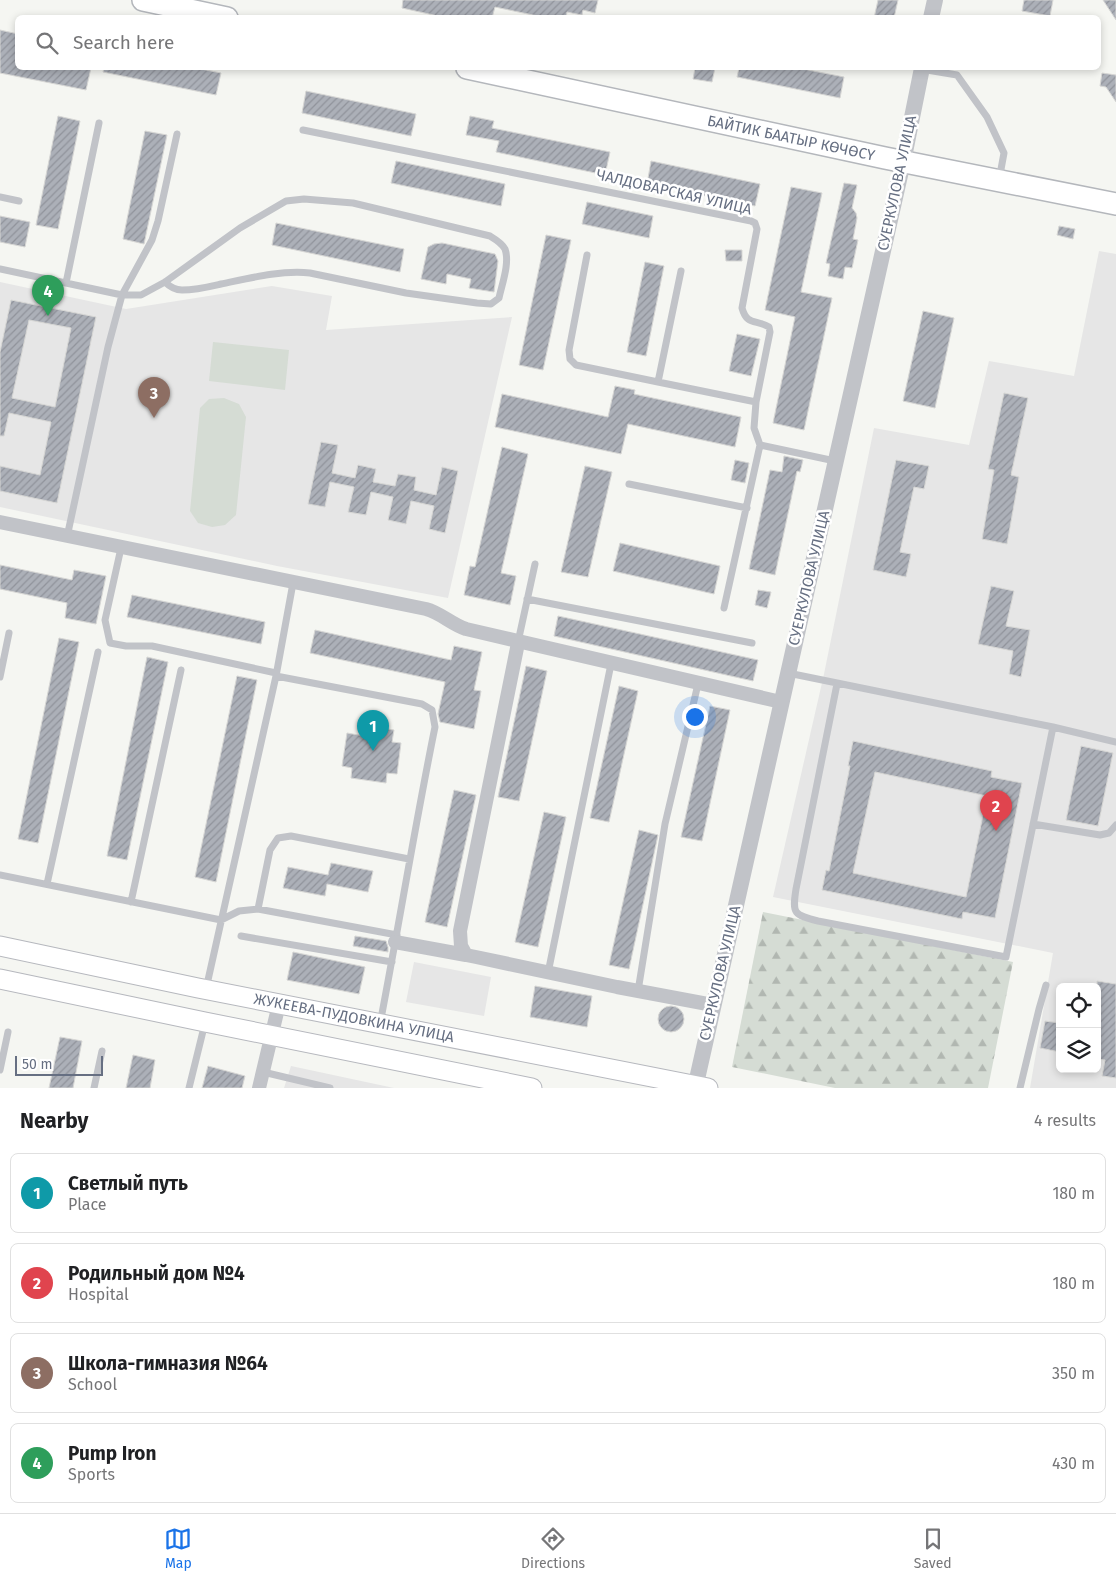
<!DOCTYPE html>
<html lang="en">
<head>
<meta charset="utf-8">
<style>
  :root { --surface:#fff; --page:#f2f2f2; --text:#202124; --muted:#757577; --line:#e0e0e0; --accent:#1a73e8 }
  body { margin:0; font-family:"Fira Sans",sans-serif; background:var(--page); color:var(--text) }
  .controls { position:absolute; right:15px; bottom:15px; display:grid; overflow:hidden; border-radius:8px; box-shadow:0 2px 8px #0003 }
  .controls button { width:45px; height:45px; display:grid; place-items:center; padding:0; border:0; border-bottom:1px solid var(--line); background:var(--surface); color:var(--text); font:25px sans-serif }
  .scale { position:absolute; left:15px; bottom:12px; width:88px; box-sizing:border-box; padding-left:5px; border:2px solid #666f82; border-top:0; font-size:14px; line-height:18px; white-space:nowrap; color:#666f82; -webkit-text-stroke:4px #fff; paint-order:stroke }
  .you { position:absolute; left:694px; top:716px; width:18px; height:18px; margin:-12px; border:4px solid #fff; border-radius:50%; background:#1a73e8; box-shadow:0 0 0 8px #1a73e833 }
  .badge { display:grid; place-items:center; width:32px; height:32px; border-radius:50%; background:var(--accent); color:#fff; font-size:16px; font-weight:700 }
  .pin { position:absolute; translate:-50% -41px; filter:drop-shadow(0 1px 2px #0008) }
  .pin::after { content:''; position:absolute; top:26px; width:18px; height:15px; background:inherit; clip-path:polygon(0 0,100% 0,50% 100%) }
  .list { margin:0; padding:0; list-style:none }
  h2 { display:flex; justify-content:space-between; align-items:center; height:65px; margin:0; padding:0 20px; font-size:21px }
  h2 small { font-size:16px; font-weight:400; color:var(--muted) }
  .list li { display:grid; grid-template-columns:32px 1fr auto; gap:15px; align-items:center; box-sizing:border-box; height:80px; margin:0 10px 10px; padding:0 10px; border:1px solid var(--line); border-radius:8px }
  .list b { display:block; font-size:19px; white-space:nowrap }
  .list p { margin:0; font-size:16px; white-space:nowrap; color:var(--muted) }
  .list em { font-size:16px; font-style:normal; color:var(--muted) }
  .icon { flex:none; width:28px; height:28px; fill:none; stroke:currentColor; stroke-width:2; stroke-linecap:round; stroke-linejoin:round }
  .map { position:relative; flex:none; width:1116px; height:1088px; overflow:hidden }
  .search { position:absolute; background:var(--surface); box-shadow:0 2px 8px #0003; left:15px; right:15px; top:15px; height:55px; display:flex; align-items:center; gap:12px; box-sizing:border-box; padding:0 18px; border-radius:8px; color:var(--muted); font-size:19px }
  .sheet { height:425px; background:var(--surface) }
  nav { display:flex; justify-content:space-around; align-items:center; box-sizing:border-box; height:70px; border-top:1px solid var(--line); background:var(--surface); font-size:14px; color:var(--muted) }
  nav a { display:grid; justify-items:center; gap:2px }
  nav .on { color:var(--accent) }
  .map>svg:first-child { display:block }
  .built { fill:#e6e6e6; fill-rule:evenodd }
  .forest { fill:url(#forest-firs) }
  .park { fill:#d5dcd4 }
  .building { fill:url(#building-hatch); stroke:#d7d7d5; fill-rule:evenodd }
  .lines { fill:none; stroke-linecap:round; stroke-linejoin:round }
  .secondary-casing { stroke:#b6b8be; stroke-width:21 }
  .primary-casing { stroke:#b4b7bc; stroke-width:24 }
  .service { stroke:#c1c3c8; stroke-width:7 }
  .minor { stroke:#c1c3c8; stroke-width:14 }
  .tertiary { stroke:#c1c3c8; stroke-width:16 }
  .secondary { stroke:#fff; stroke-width:19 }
  .primary { stroke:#fff; stroke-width:21 }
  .labels { text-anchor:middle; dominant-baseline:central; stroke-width:5; stroke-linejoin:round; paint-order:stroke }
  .street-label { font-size:15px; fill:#666f82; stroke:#fff }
</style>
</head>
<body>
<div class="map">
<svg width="1116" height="1088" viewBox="0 0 1116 1088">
  <defs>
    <pattern id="forest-firs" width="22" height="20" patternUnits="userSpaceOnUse" patternTransform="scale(1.25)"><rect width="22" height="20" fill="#d5dcd4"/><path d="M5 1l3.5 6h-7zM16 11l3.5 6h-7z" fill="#b1b7b1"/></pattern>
    <pattern id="building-hatch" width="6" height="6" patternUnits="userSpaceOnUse" patternTransform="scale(1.25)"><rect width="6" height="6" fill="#acb0b8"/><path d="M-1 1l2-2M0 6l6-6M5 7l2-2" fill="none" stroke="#90939b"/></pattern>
  </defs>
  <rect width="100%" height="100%" fill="#f5f6f2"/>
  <!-- built -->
  <path class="built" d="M1099 251 1116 254V1088H1030L1053 953 773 897 824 674 874 428 969 445 989 361 1074 376ZM1060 987H1097V1069H1060Z
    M0 282 126 309 272 286 332 296 326 330 512 317 448 598 277 566 0 507Z
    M414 962 491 977 484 1016 406 1002Z
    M291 1066 394 1088H284Z"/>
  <!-- forest -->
  <path class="forest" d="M763 912 1013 962 988 1088H835L732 1067Z"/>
  <!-- park -->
  <path class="park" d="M213 342 289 350 285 390 209 381Z
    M224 398 239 404 246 417 236 515 225 525 212 527 198 523 190 511 200 408 209 399Z"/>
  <!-- building -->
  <path class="building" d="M403 0H598L595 13 583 10 582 15 567 12 566 18H547L495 7 492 18H447L402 8Z
    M878 0H898L894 18H874Z
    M1024 0H1053L1050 16 1022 11Z
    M1103 0H1116V20Z
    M0 30 18 34V68H91L86 90 0 73Z
    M104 68H196L221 73 216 95 103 72Z
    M695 68H715L712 82 693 79Z
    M739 68H798L844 77 840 98 737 77Z
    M1102 73 1116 75V102L1106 87 1100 86Z
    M306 91 416 114 411 136 302 113Z
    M58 116 80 121 58 229 36 225Z
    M470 116 494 121 492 128 610 152 605 175 496 152 499 141 466 135Z
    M145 131 167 135 144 244 123 239Z
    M396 161 505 184 501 206 391 183Z
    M651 161 760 184 755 206 647 184Z
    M844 183 857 185 852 208 856 213 857 218 853 239 858 240 852 268 845 267 843 279 828 276 830 264 826 263Z
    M791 187 822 193 801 292 832 298 804 430 773 423 795 317 765 310Z
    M587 202 653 216 649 238 582 224Z
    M0 216 30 222 25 247 0 242Z
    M276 223 404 249 400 272 272 245Z
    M1059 226 1075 229 1073 239 1057 235Z
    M546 235 571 240 543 370 519 365Z
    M442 243 495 254 498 261 494 292 469 288 471 279 447 274 446 284 421 279 428 247 434 244Z
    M725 250H742V261H726Z
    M645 262 664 266 646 356 627 352Z
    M11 300 96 317 57 503 0 491V466L40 475 51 422 9 413 4 436H0V352ZM29 320 71 328 55 407 12 398Z
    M923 311 954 318 935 408 903 401Z
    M737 334 760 339 751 376 729 371Z
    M615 386 635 390 634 394 741 417 735 447 628 424 621 454 495 427 502 394 608 417Z
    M1004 393 1028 398 1011 475 1019 477 1007 544 982 539 994 470 988 469Z
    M321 442 338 445 332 473 355 478 358 465 376 469 373 482 395 486 398 474 416 477 414 490 436 495 442 467 458 471 445 533 429 529 434 506 411 501 406 524 388 520 393 497 371 492 366 515 348 512 354 487 330 482 325 507 308 504Z
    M502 447 528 454 501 573 516 576 510 605 464 595 470 566 475 567Z
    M784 456 803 460 800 472 797 471 775 575 749 569 770 470 782 472Z
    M735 460 749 463 745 483 731 480Z
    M896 460 929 466 924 489 914 487 900 552 911 554 906 577 873 570Z
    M585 466 612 472 588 577 561 572Z
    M620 543 720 566 714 594 613 571Z
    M0 565 72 580 74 570 106 576 96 624 65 618 67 603 0 589Z
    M991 586 1014 591 1006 626 1030 630 1021 677 1009 674 1013 651 978 644Z
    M758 590 771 592 767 608 755 605Z
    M132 595 265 622 261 644 127 617Z
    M558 616 758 660 753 681 554 636Z
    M315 630 451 660 454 646 482 652 474 690 481 691 474 729 440 722 438 714 445 682 310 653Z
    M59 638 79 642 38 843 18 839Z
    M147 657 168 662 127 860 107 856Z
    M526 666 547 671 519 801 498 797Z
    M237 676 257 680 216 882 195 877Z
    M619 686 638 691 609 822 590 818Z
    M710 706 730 710 702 841 681 837Z
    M372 727 394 730 392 742 401 743 397 774 387 773 386 783 351 778 352 768 342 766 347 733 370 737Z
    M853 741 992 771 991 777 1022 783 995 918 963 912 962 919 822 890 826 870 829 871 850 766H848ZM875 772 987 796 966 897 853 873Z
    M1081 746 1113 753 1098 826 1066 820Z
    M454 790 476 795 447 927 425 922Z
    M544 812 566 817 538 947 515 942Z
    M639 830 658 835 629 969 609 965Z
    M331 863 373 871 368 892 327 884 325 896 283 888 288 867 328 875Z
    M355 936 386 941 388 947V952L353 946Z
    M293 952 365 967 359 994 287 980Z
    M1097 981 1116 984V1078L1102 1076 1105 1060 1097 1059Z
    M535 986 592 996 587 1027 530 1017Z
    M658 1019a13 13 0 1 1 26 0a13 13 0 1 1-26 0Z
    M1045 1021 1060 1023V1052L1040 1048Z
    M60 1037 82 1041 73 1088H49Z
    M133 1055 155 1060 150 1088H126Z
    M208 1066 245 1076 242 1088H202Z"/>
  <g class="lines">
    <!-- secondary casing -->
    <g class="secondary-casing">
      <path id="secondary" d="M0 946 198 988 708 1088
        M0 979 205 1022 532 1088"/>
    </g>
    <!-- primary casing -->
    <g class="primary-casing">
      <path id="primary" d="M143 0 227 18
        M467 68 885 158 1116 204"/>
    </g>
    <!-- service -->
    <path class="service" d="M921 69 957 75 987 117 1004 153 999 180
      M303 130 751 221 755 223 757 229 742 308C747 326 756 319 769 327L770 332 756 402 754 428 760 445 835 461
      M0 197 19 201
      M587 255 569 350 570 359 576 365 658 382
      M0 269 122 295H141L165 282 240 228 286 201 304 199 353 203 490 236C495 239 502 243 505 249 510 263 502 284 499 298L491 304 477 303 406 293 310 273C281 270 250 278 221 284 208 287 196 290 182 290 176 290 170 287 165 282
      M681 271 658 382 756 402
      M66 283 99 123
      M629 484 747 508
      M67 537 108 347 122 295 152 240 158 221 177 134
      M121 548 105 620 110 643 126 646H152L276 673
      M527 599 752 643
      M724 608 760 445
      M518 642 535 564
      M788 673 1053 727 1006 957 818 921C794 915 792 914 796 889L837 684
      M276 676 422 704 432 710 435 727C415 825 399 925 380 1024
      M0 677 9 633
      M1053 727 1116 742
      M1033 824 1100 835 1109 833 1116 825
      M0 875 221 920 239 911 258 909 397 935
      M47 884 98 652
      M131 902 181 670
      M258 909 270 850 278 838 291 836 409 859
      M241 936 392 962
      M548 973 611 664
      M206 989 276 676 293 583
      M638 991 665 824 698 684
      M0 1070 8 1032
      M263 1072 330 1088
      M94 1088 102 1051
      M189 1088 205 1023
      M1020 1088 1039 1009 1046 985"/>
    <!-- minor -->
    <path class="minor" d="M0 522 426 609C441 613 451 624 466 629L781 702
      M518 643 460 931 461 946 466 955 476 957 617 987 713 1005
      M395 942 466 955
      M259 1088 279 1004"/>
    <!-- tertiary -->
    <path class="tertiary" d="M931 18 935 0
      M695 1088 903 162 922 68"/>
    <!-- secondary -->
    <use href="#secondary" class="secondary"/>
    <!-- primary -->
    <use href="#primary" class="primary"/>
  </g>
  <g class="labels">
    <!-- street labels -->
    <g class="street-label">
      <text transform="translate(791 138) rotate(12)">БАЙТИК БААТЫР КӨЧӨСҮ</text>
      <text transform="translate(897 183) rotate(-78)">СУЕРКУЛОВА УЛИЦА</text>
      <text transform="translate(674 192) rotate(13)">ЧАЛДОВАРСКАЯ УЛИЦА</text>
      <text transform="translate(809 578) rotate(-77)">СУЕРКУЛОВА УЛИЦА</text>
      <text transform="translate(720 973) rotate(-77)">СУЕРКУЛОВА УЛИЦА</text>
      <text transform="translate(354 1018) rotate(11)">ЖУКЕЕВА-ПУДОВКИНА УЛИЦА</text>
    </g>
  </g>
</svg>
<div class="controls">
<button><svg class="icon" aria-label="locate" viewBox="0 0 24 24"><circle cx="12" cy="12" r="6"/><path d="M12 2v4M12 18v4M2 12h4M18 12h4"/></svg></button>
<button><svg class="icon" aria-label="layers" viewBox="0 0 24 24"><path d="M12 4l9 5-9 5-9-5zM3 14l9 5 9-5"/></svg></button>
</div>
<div class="scale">50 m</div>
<div class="you"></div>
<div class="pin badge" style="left:373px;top:751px;background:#0f9aa8">1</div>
<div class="pin badge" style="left:996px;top:831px;background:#e0444e">2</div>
<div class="pin badge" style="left:154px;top:418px;background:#8d6e63">3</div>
<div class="pin badge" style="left:48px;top:316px;background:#2e9e5b">4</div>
<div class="search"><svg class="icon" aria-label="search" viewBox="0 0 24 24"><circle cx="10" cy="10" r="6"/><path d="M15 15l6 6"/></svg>Search here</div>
</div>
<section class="sheet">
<h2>Nearby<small>4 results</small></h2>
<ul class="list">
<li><span class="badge" style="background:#0f9aa8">1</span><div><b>Светлый путь</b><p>Place</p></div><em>180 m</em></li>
<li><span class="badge" style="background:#e0444e">2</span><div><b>Родильный дом №4</b><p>Hospital</p></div><em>180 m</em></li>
<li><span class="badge" style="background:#8d6e63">3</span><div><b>Школа-гимназия №64</b><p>School</p></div><em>350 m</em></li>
<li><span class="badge" style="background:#2e9e5b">4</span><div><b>Pump Iron</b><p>Sports</p></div><em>430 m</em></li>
</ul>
</section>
<nav>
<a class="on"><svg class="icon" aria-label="map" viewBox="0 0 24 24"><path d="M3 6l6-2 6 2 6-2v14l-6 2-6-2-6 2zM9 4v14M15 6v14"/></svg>Map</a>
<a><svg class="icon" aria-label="directions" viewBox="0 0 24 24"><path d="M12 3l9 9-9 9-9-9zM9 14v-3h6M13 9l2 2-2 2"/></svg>Directions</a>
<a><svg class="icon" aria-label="saved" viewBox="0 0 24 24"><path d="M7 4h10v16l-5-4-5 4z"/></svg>Saved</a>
</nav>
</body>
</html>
